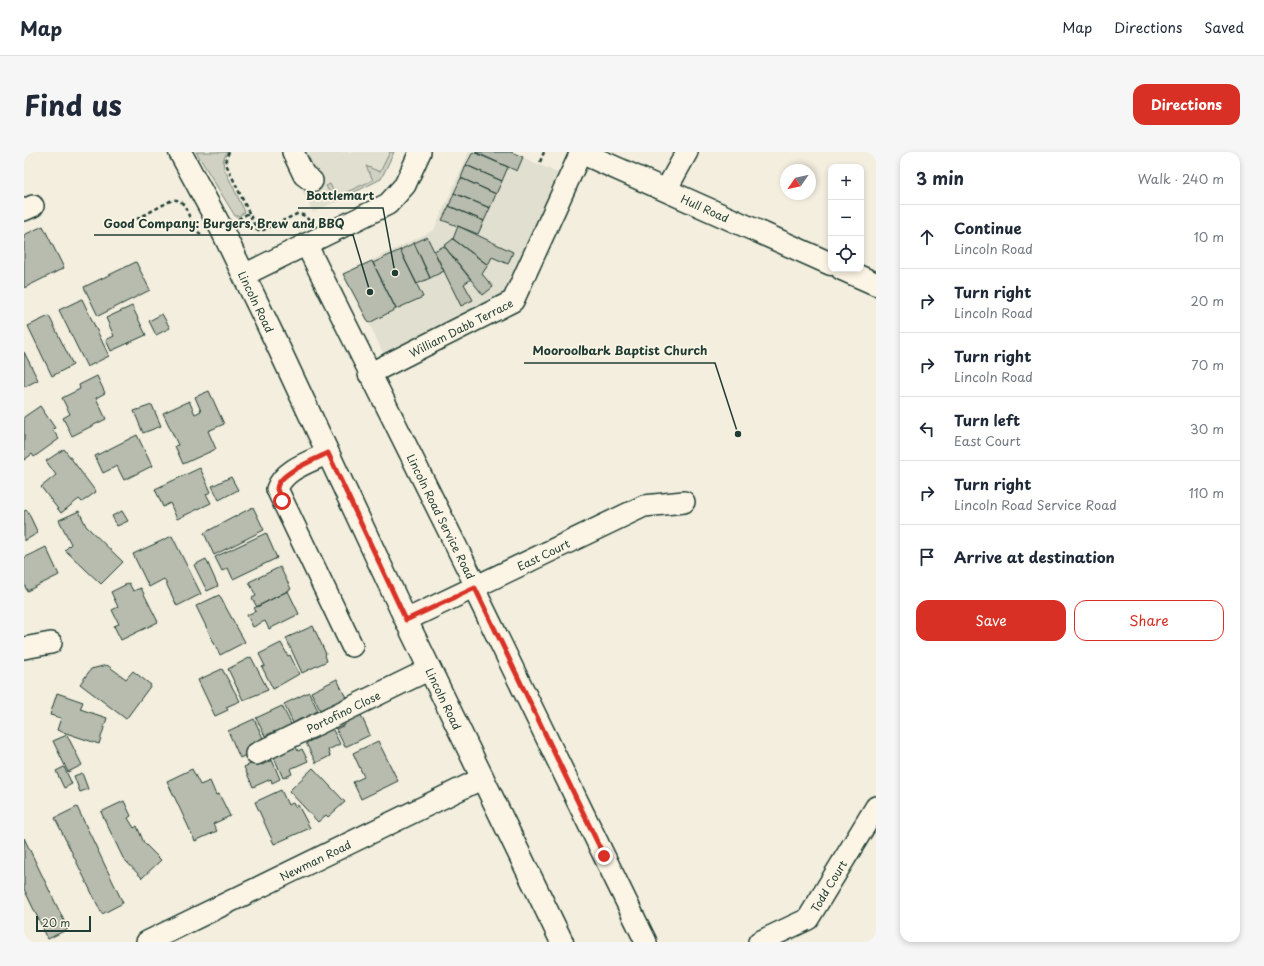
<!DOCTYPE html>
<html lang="en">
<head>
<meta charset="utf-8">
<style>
  :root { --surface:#fff; --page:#f6f6f7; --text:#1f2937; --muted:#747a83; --line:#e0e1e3; --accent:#d93025 }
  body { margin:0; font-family:"Playpen Sans",sans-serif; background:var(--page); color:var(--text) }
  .controls { position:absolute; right:12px; top:12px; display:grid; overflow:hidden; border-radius:8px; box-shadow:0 2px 6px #0003 }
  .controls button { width:36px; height:36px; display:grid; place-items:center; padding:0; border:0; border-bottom:1px solid var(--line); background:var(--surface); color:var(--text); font:20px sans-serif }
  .compass { position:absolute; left:756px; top:12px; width:36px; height:36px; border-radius:50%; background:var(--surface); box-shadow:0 2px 6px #0003; rotate:236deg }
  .scale { position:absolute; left:12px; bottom:10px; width:55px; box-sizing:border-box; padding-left:4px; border:2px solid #1f3d34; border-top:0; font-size:11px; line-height:14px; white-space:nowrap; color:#1f3d34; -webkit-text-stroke:3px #fcf5e5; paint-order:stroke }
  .stop { position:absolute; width:12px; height:12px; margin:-9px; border:3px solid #d93025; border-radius:50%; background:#fff }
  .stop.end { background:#d93025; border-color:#fff; box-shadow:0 1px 4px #0008 }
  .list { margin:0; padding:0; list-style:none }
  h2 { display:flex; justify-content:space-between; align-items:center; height:52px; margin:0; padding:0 16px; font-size:17px }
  h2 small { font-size:13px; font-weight:400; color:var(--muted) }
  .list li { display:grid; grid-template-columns:26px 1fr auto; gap:12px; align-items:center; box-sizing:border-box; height:64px; padding:0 16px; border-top:1px solid var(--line) }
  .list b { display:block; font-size:15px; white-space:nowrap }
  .list p { margin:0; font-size:13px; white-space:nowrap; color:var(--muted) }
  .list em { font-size:13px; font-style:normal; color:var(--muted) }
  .actions { display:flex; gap:8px; padding:12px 16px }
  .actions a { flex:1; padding:9px 0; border:1px solid var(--accent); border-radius:12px; text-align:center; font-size:14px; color:var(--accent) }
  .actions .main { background:var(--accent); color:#fff }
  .icon { flex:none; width:22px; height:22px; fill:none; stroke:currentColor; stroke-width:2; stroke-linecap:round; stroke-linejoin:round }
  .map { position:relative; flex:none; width:852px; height:790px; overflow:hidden; border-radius:12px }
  header { display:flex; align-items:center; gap:24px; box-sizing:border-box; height:56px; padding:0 20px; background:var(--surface); border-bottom:1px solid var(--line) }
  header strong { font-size:19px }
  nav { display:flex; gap:22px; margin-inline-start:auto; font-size:14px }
  .intro { display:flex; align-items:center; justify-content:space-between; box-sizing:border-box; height:96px; padding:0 24px }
  h1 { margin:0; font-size:28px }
  .button { padding:10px 18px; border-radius:12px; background:var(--accent); color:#fff; font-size:14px; font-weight:700 }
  main { display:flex; gap:24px; padding:0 24px }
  aside { flex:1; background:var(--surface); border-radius:12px; box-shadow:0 2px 6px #0003 }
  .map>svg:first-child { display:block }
  .built { fill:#e1dfd0 }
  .green { fill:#d0d1c2; stroke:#78877b }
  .building { fill:#b8bcae; stroke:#1f3d34 }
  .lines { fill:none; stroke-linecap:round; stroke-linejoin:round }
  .minor-casing { stroke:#1f3d34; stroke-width:24 }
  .major-casing { stroke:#1f3d34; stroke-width:25 }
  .path { stroke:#1f3d34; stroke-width:2.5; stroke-dasharray:4 3; stroke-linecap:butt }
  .minor { stroke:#fcf5e5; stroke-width:21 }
  .major { stroke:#fcf5e5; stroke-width:22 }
  .route { stroke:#d93025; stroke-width:5 }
  .labels { text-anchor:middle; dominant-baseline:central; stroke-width:3.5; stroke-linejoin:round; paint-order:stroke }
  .street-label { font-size:11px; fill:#1f3d34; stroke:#fcf5e5 }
  .leader { fill:none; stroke:#1f3d34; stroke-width:1.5 }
  .callout-dot { fill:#1f3d34; stroke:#fcf5e5; stroke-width:1.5 }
  .callout-label { font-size:12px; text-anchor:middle; font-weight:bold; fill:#1f3d34; stroke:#fcf5e5; stroke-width:3.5; stroke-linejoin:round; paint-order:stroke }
</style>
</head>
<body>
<header>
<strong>Map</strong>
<nav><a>Map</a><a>Directions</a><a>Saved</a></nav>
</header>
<div class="intro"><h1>Find us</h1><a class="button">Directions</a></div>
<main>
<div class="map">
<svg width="852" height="790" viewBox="0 0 852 790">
  <rect width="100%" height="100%" fill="#f3eede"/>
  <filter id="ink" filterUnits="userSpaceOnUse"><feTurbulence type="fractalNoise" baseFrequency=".025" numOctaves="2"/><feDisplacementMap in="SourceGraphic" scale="8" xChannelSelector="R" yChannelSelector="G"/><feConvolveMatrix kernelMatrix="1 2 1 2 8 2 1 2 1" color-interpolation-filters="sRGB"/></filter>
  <g filter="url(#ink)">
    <!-- built -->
    <path class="built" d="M260 0H370L357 27 289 61Z
      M445 0H487L538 23 487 137 464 155 361 205 345 171 319 122 410 78Z"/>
    <!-- green -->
    <path class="green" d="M172 0H203L199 9 200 16 221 60 215 64H211Z
      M366 0H370L357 27 311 50 302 34 306 32 312 45 349 28 342 14 356 20Z"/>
    <!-- building -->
    <path class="building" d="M449 0 484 15 478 29 442 13Z
      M451 0H487L499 5 493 19Z
      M442 13 478 29 472 42 437 26Z
      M437 26 472 42 466 56 430 41Z
      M430 41 466 56 460 69 425 54Z
      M425 54 460 69 454 82 418 68Z
      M19 74 40 116 0 136V83Z
      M434 74 489 100 484 112 468 105 464 113 429 87Z
      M403 85 420 119 406 126 390 91Z
      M429 87 464 113 458 122 469 135 459 143 420 94Z
      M390 91 406 126 393 132 376 98Z
      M420 94 447 127 440 132 449 148 437 154 410 99Z
      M376 98 399 145 372 157 349 111Z
      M348 109 372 157 345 171 319 122Z
      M112 110 126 138 74 164 60 135Z
      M58 147 85 204 63 215 35 158Z
      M108 154 122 183 87 199 82 188 90 184 82 166Z
      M138 162 146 176 132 183 125 169Z
      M25 164 49 213 28 224 4 174Z
      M0 200 14 228 0 235Z
      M73 224 81 241 72 246 82 267 48 284 39 266 46 262 38 246 56 237 55 233Z
      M185 239 200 272 184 279 192 297 159 312 151 294 154 293 139 261 165 249 171 262 177 259 171 245Z
      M128 253 137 274 119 281 110 259Z
      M16 254 31 276 28 277 35 287 10 305 8 302 0 308V265Z
      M113 283 128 314 100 328 93 314 79 321 71 304Z
      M40 297 72 340 58 350 55 347 37 361 17 335 32 323 22 309Z
      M176 316 187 340 182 342 187 351 153 367 146 351 139 355 131 337Z
      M207 325 214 338 195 348 188 334Z
      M229 355 240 378 190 403 180 381Z
      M3 358 14 381 0 389V359Z
      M55 359 62 374 99 410 77 432 41 398 47 392 35 368Z
      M98 359 104 369 93 374 88 364Z
      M242 381 253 406 209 427 204 416 198 419 191 405Z
      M148 384 177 442 153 454 140 427 125 435 109 402Z
      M22 395 35 423 3 439 0 432V406Z
      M182 407 194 434 183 439 170 413Z
      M256 415 267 437 233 455 228 446 232 444 225 430Z
      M105 431 109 439 117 436 134 470 97 488 90 474 95 472 88 458 94 455 87 440Z
      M264 439 275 462 245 477 241 469 229 475 223 463 232 459 230 456Z
      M195 443 221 490 196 503 172 454Z
      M289 474 302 502 301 503 303 509 278 521 262 486Z
      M257 491 264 504 266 503 275 522 249 537 238 515 241 514 235 502Z
      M227 505 244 538 219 548 204 517Z
      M83 513 102 527 109 519 127 533 102 567 56 532 67 517Z
      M198 517 216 549 202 555 204 558 191 564 174 528Z
      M313 527 324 550 306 559 304 554 296 558 287 540Z
      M285 540 296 563 281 571 278 566 269 571 260 552Z
      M33 541 59 550 56 557 83 566 75 592 33 578 37 566 26 563Z
      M258 554 269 576 253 584 251 579 241 584 232 566Z
      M336 561 346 583 321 595 312 577 321 573 319 567Z
      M230 567 239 586 230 590 232 595 228 600 216 606 204 579Z
      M307 574 316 592 304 598 306 604 292 611 282 591 295 585 293 581Z
      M43 583 58 613 44 620 29 589Z
      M354 589 374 629 337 647 329 630 340 625 329 601Z
      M270 591 274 599 278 597 284 609 266 617 268 622 259 626 248 601Z
      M236 608 238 613 248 608 256 627 248 631 247 627 229 635 220 615Z
      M40 615 48 632 40 636 32 619Z
      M289 616 321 650 304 665 302 663 294 670 265 639Z
      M168 617 176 633 186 629 192 643 195 642 206 664 189 672 193 679 171 689 143 629Z
      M58 621 64 637 56 640 50 624Z
      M257 638 264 653 269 651 271 655 274 653 286 676 250 692 231 650Z
      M100 649 107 664 104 666 110 676 113 674 120 691 137 708 118 726 99 706 77 660Z
      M53 655 99 751 78 762 31 666Z
      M0 686 44 777 24 787 0 737Z"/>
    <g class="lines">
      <!-- minor casing -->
      <g class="minor-casing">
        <g id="minor">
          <path d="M269 0 280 23 288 29"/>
          <path d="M642 38 663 0"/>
          <path d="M0 58 9 54"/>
          <path id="s1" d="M282 92 448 426 455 447 622 790"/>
          <path d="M220 123 364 52 381 33 396 0"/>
          <path id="s2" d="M345 222 489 149 557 0"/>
          <path d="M304 301C286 310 260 317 253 337L328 494"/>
          <path id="s3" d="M382 468 620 354 660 350"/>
          <path d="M0 496 27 491"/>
          <path id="s4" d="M232 602 406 517"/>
          <path id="s5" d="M123 790 459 626"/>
          <path id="s6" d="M735 790 784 767 852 655"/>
        </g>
      </g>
      <!-- major casing -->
      <g class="major-casing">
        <g id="major">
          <path id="s7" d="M156 0 197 76 252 190 382 468 538 790"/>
          <path id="s8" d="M556 0 807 112"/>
          <path d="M818 117 852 132"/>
        </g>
      </g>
      <!-- path -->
      <path class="path" d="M205 0 202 6V12L233 78H239L273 62 279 63 286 69
        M516 10 520 0
        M113 67 148 48C166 45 163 75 177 82
        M214 67 225 61"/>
      <!-- minor -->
      <use href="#minor" class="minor"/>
      <!-- major -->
      <use href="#major" class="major"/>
    </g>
  </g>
  <g class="lines" filter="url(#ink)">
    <!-- route -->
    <path class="route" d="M258 349C257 346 254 341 253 337 253 322 292 307 304 301L382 468 451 436 580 704"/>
  </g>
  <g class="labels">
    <!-- street labels -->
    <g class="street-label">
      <text stroke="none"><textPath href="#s8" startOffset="137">Hull Road</textPath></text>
      <text stroke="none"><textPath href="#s7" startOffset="168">Lincoln Road</textPath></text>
      <text stroke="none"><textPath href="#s2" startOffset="103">William Dabb Terrace</textPath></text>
      <text stroke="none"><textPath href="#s1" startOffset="304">Lincoln Road Service Road</textPath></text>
      <text stroke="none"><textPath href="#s3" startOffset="152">East Court</textPath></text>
      <text stroke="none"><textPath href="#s7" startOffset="607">Lincoln Road</textPath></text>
      <text stroke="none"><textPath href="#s4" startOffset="97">Portofino Close</textPath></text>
      <text stroke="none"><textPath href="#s5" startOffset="187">Newman Road</textPath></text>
      <text stroke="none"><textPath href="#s6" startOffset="93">Todd Court</textPath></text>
    </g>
  </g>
  <!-- callouts -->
  <path class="leader" d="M371 121L359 56H274M346 140L329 83H70M714 282L691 211H500"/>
  <g class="callout-dot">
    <circle cx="371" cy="121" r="4"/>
    <circle cx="346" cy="140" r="4"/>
    <circle cx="714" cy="282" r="4"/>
  </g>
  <g class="callout-label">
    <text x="316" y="48">Bottlemart</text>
    <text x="200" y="76">Good Company: Burgers, Brew and BBQ</text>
    <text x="596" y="203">Mooroolbark Baptist Church</text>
  </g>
</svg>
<div class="controls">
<button>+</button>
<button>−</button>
<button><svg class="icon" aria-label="locate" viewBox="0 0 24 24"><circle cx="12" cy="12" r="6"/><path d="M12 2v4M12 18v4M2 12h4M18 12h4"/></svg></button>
</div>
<svg class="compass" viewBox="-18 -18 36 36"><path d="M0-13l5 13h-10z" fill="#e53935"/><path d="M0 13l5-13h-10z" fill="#747a83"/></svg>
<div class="scale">20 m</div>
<div class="stop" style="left:258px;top:349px"></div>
<div class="stop end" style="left:580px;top:704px"></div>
</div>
<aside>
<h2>3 min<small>Walk · 240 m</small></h2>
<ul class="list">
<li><svg class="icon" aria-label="ahead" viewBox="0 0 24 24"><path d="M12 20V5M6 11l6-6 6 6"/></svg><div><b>Continue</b><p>Lincoln Road</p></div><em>10 m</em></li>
<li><svg class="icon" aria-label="right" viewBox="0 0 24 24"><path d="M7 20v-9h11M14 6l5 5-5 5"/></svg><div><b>Turn right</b><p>Lincoln Road</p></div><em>20 m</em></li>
<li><svg class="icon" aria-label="right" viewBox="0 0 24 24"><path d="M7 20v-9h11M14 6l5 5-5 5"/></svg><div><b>Turn right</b><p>Lincoln Road</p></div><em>70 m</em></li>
<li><svg class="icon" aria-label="left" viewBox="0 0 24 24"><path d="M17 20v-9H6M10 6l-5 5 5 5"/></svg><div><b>Turn left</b><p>East Court</p></div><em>30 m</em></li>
<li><svg class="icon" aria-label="right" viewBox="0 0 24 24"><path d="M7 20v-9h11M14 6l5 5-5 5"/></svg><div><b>Turn right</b><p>Lincoln Road Service Road</p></div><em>110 m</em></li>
<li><svg class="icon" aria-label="arrive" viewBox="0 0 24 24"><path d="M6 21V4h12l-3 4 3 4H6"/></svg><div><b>Arrive at destination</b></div></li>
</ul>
<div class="actions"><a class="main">Save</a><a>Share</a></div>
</aside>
</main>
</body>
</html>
